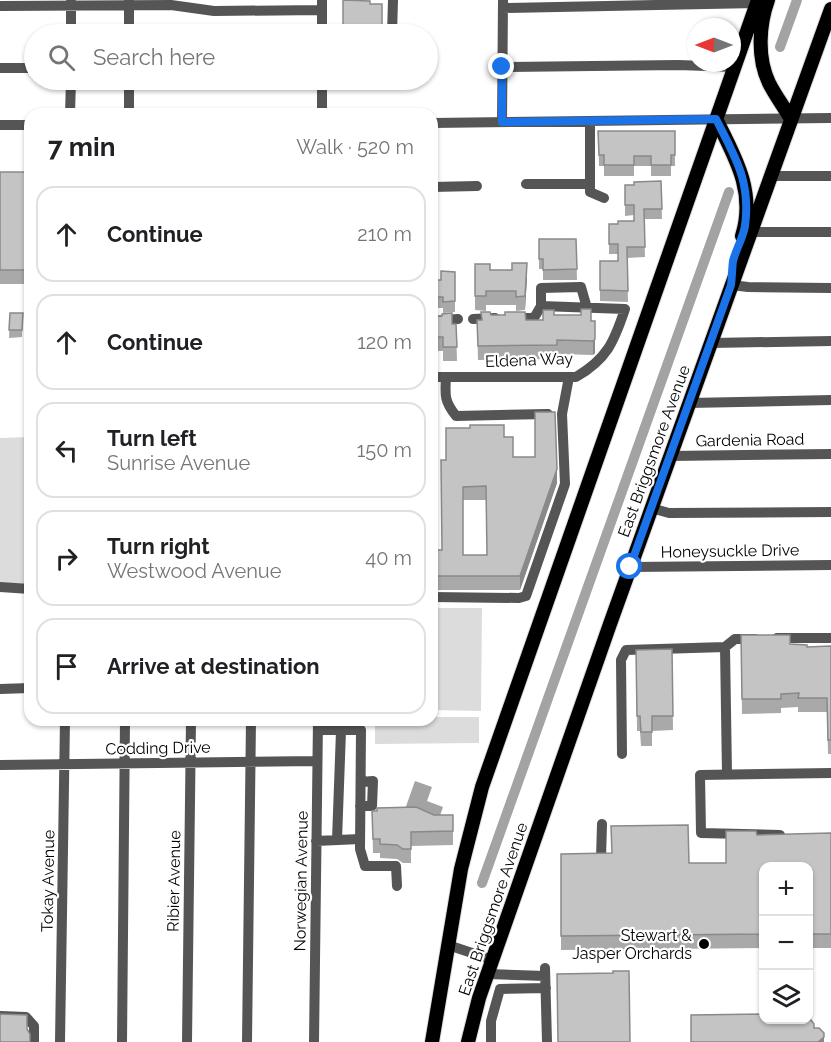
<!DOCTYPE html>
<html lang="en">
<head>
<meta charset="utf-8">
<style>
  :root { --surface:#fff; --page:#f2f2f2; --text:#202124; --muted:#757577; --line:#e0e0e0 }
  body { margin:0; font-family:Raleway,sans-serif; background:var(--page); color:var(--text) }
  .controls { position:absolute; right:18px; bottom:18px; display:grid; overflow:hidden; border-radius:12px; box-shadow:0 2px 4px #0004 }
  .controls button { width:54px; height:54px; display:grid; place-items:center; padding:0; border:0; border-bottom:2px solid var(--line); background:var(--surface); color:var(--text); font:30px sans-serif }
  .compass { position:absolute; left:687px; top:18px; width:54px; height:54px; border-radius:50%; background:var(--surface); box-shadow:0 2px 4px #0004; rotate:270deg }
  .stop { position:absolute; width:18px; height:18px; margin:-14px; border:4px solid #1a73e8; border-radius:50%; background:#fff }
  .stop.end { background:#1a73e8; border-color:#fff; box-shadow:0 2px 6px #0008 }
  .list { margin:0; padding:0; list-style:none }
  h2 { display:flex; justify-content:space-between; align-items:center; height:78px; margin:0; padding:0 24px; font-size:26px }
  h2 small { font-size:20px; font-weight:400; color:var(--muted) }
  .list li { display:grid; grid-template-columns:39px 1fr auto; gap:18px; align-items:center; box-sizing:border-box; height:96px; margin:0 12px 12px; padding:0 12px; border:2px solid var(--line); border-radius:18px }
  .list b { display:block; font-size:22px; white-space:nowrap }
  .list p { margin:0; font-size:20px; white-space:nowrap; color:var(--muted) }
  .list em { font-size:20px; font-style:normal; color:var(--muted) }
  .icon { flex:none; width:33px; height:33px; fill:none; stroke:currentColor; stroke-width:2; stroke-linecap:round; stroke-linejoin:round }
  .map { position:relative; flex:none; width:831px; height:1042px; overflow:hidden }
  .search { position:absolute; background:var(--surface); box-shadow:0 2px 4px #0004; left:24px; top:24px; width:414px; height:66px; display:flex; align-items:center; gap:15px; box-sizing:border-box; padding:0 21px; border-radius:33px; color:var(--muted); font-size:22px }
  .panel { position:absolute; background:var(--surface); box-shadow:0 2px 4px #0004; left:24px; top:108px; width:414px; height:618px; border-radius:18px }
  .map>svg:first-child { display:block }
  .green { fill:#dcdcdc }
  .water { fill:#a3a3a3 }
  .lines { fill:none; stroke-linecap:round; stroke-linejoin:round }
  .canal { stroke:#a3a3a3; stroke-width:10 }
  .major-casing { stroke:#dbdbdb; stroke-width:16 }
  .minor { stroke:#555; stroke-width:10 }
  .major { stroke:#000; stroke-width:14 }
  .wall { fill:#a9a9a9; fill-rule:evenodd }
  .shaded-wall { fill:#898989 }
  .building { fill:#c4c4c4; stroke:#898989; stroke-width:1.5; fill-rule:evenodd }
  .route { stroke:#1a73e8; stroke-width:8 }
  .poi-dot { fill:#000; stroke:#fff; stroke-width:2 }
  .labels { text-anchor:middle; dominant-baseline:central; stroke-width:4.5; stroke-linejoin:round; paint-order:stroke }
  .street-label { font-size:16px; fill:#000; stroke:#fff }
  .poi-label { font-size:16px; fill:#000; stroke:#fff; text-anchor:end }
</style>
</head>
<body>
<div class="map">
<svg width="831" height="1042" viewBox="0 0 831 1042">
  <rect width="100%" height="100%" fill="#fff"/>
  <!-- green -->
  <path class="green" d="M30 437V585H0V438Z
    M432 608H482L481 711 432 710Z
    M432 717H479V743L375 744V720H432Z"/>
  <!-- water -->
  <path class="water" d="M415 781 432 787 427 801 443 807 437 824 404 812Z"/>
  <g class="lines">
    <!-- canal -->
    <path class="canal" d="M780 47 797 0
      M482 883 729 192"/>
    <!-- major casing -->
    <g class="major-casing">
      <path id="major" d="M768 0C759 25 757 58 769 83 775 95 784 107 791 119
        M716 119C735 157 756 192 742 236
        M432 1042 461 869 482 787 758 0
        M468 1042 479 998 610 624 831 9"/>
    </g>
    <!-- minor -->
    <path class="minor" d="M129 0V34
      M0 6 171 5 214 11 322 10
      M503 8 757 3
      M71 34V2
      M322 34V0
      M392 34 393 0
      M502 67 678 65 735 67
      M0 68H34
      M129 80V114
      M70 114 71 80
      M322 114V80
      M590 121V192L604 198
      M502 122 503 0
      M432 123 831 118
      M0 125H30
      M771 176H831
      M526 184H590
      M432 187 477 186
      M750 232H831
      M731 285 748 287 831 288
      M513 318H534L541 306V288L581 287 587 308
      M473 319 495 318
      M432 321 458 319
      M711 343 831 341
      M432 377H576C607 359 614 342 625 309L541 306
      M446 377C445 395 444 401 456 416L548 414
      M689 403 831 400
      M432 428V404
      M670 456 831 454
      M651 508 669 513 831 512
      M630 567 831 565
      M0 587 30 589
      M432 597 519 598 526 596 565 484 562 414 569 377
      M777 638H831
      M725 647 727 774
      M0 689 30 688
      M318 730H361L360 849 365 866H396L397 886
      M622 754 621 660 626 650 725 647 735 639H755
      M0 765 317 761
      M360 806H372L373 781 361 782
      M780 835 701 833 700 775 831 773
      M337 840 341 731
      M316 841 360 839
      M601 858 602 824
      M448 945 493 960
      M545 968 547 1042
      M488 974 545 976
      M0 1016 26 1017 34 1026V1042
      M60 1042 65 720
      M122 1042 125 720
      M187 1042 191 720
      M247 1042 251 720
      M314 1042 318 720
      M491 1042V1021L500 989 546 988"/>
    <!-- major -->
    <use href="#major" class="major"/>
  </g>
  <!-- wall -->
  <path class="wall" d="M343 0 370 4H382V34H343Z
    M598 131H675V166H671V176H651V166H634V176H604V166H599Z
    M0 172H30V232H29V284H0Z
    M661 181 662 219H644L645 257 627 258 628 302 600 301V261H618V254H609V224H618L634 221V215L625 216V185H634Z
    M539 239H576L577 280H543V269H539Z
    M475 264 490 270 527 277 525 310 516 311V305H486V311L475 310Z
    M455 272V312L443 313V308H432V280H441Z
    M10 313H23L22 337 9 338Z
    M491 315 526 320H543L554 315 591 321 595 353 593 355 557 354V359L478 360 477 320H482Z
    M432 317 452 324H456L457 361H443V351H436V349H432Z
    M513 457 557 483 520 590H432V550H442L446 460ZM463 500H486L487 555H463Z
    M741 635 790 644 807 647 831 646V754H828L827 712H798V707L781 708V713L742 714Z
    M672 649 673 730 652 731V746H641L640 731H637L636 650Z
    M372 811 434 815H453V845L411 846V863H403L397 859 380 858V853H373Z
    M831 833V948H808V867H764V948L561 950V854L689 863H726L757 835Z"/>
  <!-- shaded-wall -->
  <path class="shaded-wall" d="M527 263V277L525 310V296Z
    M595 321V353L593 355V341Z
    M557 469V483L520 590V576Z
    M824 1033V1042H818Z"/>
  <!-- building -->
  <path class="building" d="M343 0 370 1V4H382V25H366V29L343 28Z
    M598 131H675V155H671V165H651V156H634V165H604V155H599Z
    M0 172H30L29 270H0Z
    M661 181 662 209H644L645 247H627L628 291 600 290V261H618V244H609V224H618V221H634V205H625V185H634V182Z
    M539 239H576L577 269 543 270V259H539Z
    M512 263H527L525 296 516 297V291H486V296H475V264H490V270H512Z
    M441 271 455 272V301L443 302V297H432V280H441Z
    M581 309H591V321H595V339L593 341 557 340V345L478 346 477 320H482L481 312H490L491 315H505V312H525L526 320H543V310H554V315H581Z
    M10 313H23L22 330H9Z
    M452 313V324H456L457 347H443V337H436V335H432V317L442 316V314Z
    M535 412H555L557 469 520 576H432V550H442L441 460H446V428H470V425H504V437H513V457H535ZM486 486 487 555H463V487Z
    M741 635H790V644L807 645V647L831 646V740H828L827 698H798L799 693 781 694V699H742Z
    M672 649 673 716H652V732H641L640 716H637L636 650Z
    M416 807 434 815H453V831L411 832V849H403L397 845 380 844V839H373L372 811H377V808Z
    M688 825 689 863H726V831H756L757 835 831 833V934H808V867H764V934L561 936V854L612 853 611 826Z
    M613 971H629L630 1042H558L557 974 613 973Z
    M0 1014 27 1015V1029L30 1034V1042H0Z
    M764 1014V1020H811L814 1024V1028H819L824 1033V1037L818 1042H691V1015Z"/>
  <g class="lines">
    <!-- route -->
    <path class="route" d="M502 67V122L716 119C735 157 751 181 745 226 743 238 736 249 733 261 732 269 732 277 731 285L630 567"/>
  </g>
  <!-- markers -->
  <circle class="poi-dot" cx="704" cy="944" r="6"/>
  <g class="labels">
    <!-- street labels -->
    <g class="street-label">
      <text transform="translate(529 360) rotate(-2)">Eldena Way</text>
      <text transform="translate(750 440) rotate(-1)">Gardenia Road</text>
      <text transform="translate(654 451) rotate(-70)">East Briggsmore Avenue</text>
      <text transform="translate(730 551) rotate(-1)">Honeysuckle Drive</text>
      <text transform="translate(158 748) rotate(-1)">Codding Drive</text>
      <text transform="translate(48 881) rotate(-89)">Tokay Avenue</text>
      <text transform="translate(174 881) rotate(-89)">Ribier Avenue</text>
      <text transform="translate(301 881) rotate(-89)">Norwegian Avenue</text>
      <text transform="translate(493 909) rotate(-71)">East Briggsmore Avenue</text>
    </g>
    <!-- poi labels -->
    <g class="poi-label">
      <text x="692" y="935">Stewart &amp;<tspan x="692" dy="18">Jasper Orchards</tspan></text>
    </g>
  </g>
</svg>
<div class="controls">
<button>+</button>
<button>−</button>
<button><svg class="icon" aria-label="layers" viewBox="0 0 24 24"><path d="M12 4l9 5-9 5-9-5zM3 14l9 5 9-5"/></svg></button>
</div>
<svg class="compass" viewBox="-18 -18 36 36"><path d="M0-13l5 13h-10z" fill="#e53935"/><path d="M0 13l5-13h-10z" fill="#757577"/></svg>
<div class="stop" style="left:630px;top:567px"></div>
<div class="stop end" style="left:502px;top:67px"></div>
<div class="search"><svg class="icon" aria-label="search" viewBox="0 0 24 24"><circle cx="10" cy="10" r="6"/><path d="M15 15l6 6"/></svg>Search here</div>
<section class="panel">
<h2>7 min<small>Walk · 520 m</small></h2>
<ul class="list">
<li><svg class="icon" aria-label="ahead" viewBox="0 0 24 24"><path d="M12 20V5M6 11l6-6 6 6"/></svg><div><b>Continue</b></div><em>210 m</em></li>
<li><svg class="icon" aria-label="ahead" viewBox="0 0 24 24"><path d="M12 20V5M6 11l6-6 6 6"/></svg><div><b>Continue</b></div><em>120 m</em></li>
<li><svg class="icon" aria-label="left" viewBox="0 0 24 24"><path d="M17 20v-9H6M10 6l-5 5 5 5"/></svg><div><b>Turn left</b><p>Sunrise Avenue</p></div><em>150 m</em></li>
<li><svg class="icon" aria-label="right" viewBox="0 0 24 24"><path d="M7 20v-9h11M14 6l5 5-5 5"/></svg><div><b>Turn right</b><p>Westwood Avenue</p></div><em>40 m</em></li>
<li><svg class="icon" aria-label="arrive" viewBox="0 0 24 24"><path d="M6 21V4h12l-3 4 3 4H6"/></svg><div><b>Arrive at destination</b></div></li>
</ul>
</section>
</div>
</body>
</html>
